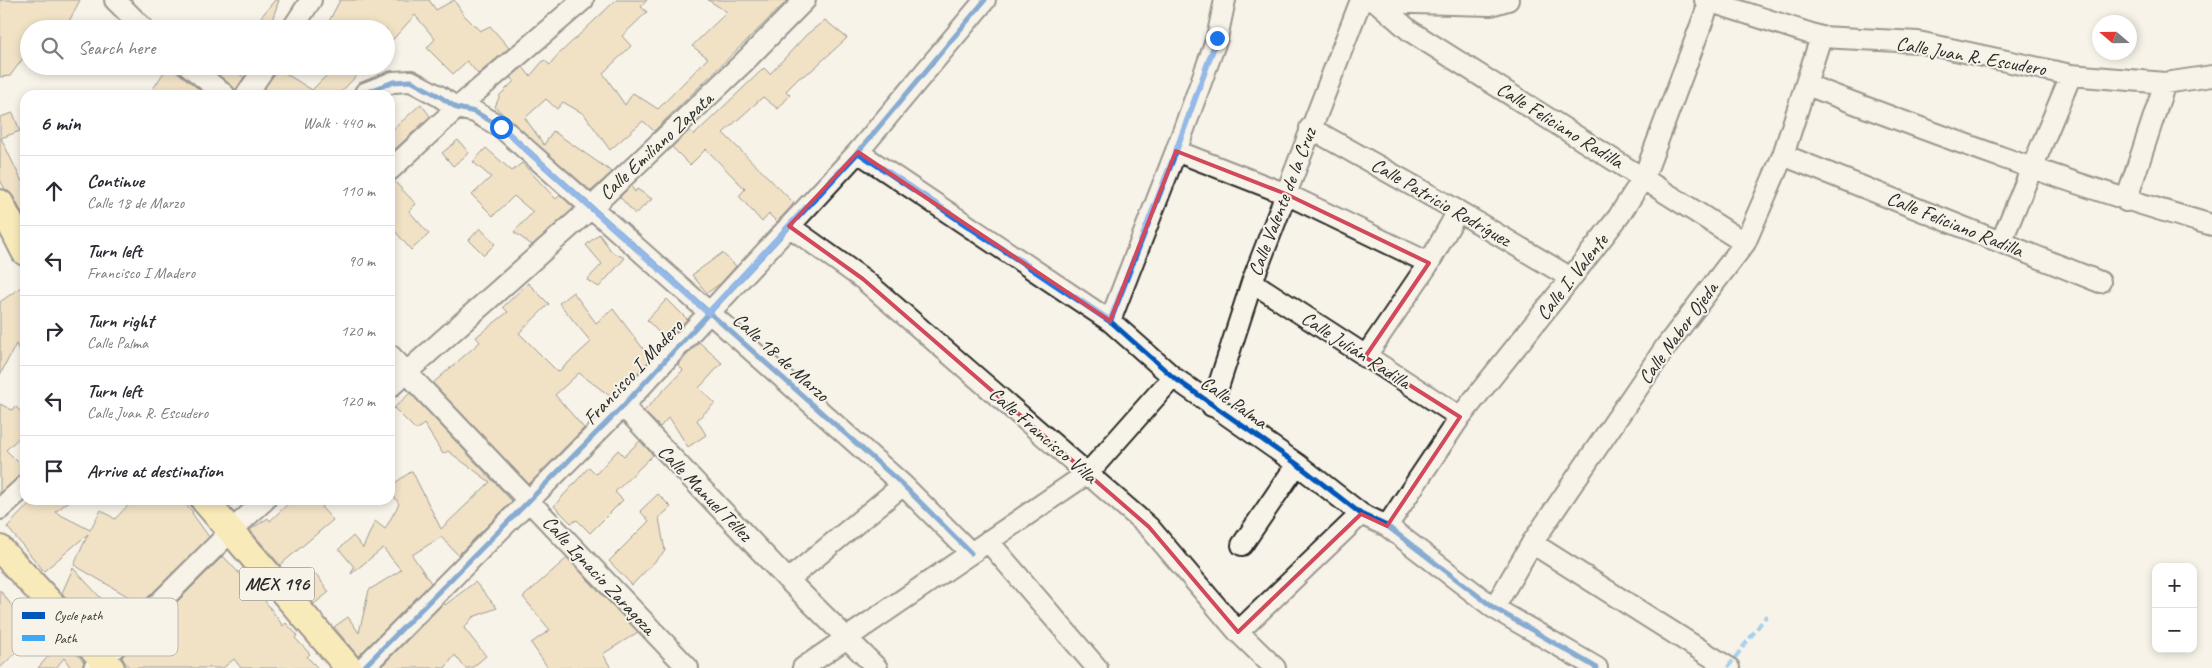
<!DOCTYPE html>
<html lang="en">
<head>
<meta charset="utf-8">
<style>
  :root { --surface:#fff; --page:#f7f7f7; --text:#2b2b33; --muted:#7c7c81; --line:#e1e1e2 }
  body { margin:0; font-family:Caveat,sans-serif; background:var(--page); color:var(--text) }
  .controls { position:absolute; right:15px; bottom:15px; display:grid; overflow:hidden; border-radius:10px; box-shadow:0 2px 8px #0003 }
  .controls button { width:45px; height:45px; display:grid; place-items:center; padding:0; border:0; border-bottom:1px solid var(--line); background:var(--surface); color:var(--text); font:25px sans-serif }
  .compass { position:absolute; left:2092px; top:15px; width:45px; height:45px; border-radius:50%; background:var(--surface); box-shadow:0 2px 8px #0003; rotate:290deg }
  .stop { position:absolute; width:15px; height:15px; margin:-11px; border:4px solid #1a73e8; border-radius:50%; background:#fff }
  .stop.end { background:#1a73e8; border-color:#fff; box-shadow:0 1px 5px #0008 }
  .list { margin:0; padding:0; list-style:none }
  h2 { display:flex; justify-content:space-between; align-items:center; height:65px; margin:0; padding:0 20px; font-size:21px }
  h2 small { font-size:16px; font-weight:400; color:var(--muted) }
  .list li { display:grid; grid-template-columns:32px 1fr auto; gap:15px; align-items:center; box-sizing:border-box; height:70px; padding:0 20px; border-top:1px solid var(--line) }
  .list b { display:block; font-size:19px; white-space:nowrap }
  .list p { margin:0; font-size:16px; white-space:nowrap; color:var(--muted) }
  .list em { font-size:16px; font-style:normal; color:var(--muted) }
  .icon { flex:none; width:28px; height:28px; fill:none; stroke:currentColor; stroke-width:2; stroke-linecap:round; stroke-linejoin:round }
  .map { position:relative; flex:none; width:2212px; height:668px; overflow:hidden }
  .search { position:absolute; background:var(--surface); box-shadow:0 2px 8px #0003; left:20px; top:20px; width:375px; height:55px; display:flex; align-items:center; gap:12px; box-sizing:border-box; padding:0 18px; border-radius:28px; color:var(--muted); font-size:19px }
  .panel { position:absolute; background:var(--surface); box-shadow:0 2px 8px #0003; left:20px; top:90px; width:375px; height:415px; border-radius:15px }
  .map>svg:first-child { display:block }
  .building { fill:#e8ce9d; stroke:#2b2b2b }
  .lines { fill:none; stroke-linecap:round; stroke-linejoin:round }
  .minor-casing { stroke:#2b2b2b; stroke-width:24 }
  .major-casing { stroke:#2b2b2b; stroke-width:30 }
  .minor { stroke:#f7f3e8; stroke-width:20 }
  .major { stroke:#fbe080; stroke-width:26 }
  .quiet { stroke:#3fa9f5; stroke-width:4; stroke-dasharray:8 4; stroke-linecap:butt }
  .cycleway-casing { stroke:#f7f3e8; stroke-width:8 }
  .cycleway { stroke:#0057b8; stroke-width:5 }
  .route { stroke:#1a73e8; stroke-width:6 }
  .marked { fill:none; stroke:#d1495b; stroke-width:4; stroke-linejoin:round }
  .labels { text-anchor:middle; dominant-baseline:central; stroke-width:4; stroke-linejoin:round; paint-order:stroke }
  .shield { fill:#f7f3e8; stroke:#686764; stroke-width:1 }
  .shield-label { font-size:19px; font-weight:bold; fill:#2b2b2b }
  .street-label { font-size:20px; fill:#2b2b2b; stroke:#f7f3e8 }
  .key { fill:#f7f3e8; stroke:#bab7af; stroke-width:1 }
  .key-label { font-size:14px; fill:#2b2b2b }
</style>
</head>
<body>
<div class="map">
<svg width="2212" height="668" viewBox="0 0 2212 668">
  <rect width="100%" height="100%" fill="#f7f3e8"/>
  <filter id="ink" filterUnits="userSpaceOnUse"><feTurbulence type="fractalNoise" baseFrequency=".02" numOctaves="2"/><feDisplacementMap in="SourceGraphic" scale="10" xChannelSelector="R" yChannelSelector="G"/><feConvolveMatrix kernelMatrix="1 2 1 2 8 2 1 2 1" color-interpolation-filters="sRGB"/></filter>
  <g filter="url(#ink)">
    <!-- building -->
    <path class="building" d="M0 0H80L65 29H29V50L10 76 0 77Z
      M275 0H279L269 29H251Z
      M340 0H429L436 10 454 0 463 14 480 31 490 26 509 48 478 74 467 61 453 74 427 48 435 39 415 15 386 47V29H325Z
      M616 0H647L641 7 647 12 622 36 631 46 603 73 625 105 633 93 658 109 708 58 692 46 727 12 708 0H788L654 131 643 121 610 150 584 114 563 102 557 109 546 99 525 118 544 145 553 131 612 172 591 191 495 107 500 95 514 81 510 78 523 67 530 76 544 60 550 65 559 54Z
      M825 20 847 38 811 71 799 78 786 91 790 95 778 109 763 97 723 133 794 203 777 222 769 214 762 222 739 196 745 189 706 149 690 165 672 147 690 130 694 135 764 68 770 74 806 35Z
      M168 66 181 75 206 95H149Z
      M217 66H225L244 77 236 90 214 71Z
      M336 66H366L338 95H260L277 68 312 90Z
      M421 104 430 116 390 154V132Z
      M13 113 20 131 1 138 25 188V219L13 196 5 189 0 180V117Z
      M458 140 469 153 453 166 442 153Z
      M486 148 512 171 522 163 556 199 560 195 574 208 532 245 514 232 533 212 514 196 493 216 472 195 491 177 473 162Z
      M394 181 416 204 409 211 429 234 411 250 390 225V182Z
      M631 186 635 192 637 189 652 199 635 214 620 197Z
      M480 228 495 244 484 255 469 240Z
      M599 234 612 252 625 258 599 287 587 280 602 264 586 245Z
      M722 253 736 266 721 283 707 293 692 275Z
      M528 283 549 304 519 333 558 372 591 342 559 303 573 292 596 323 613 309 651 359 614 399 579 373 555 395 584 428 529 484 433 383 480 342 476 337 508 312 503 307Z
      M21 287 25 295V364L16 344 0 375V302Z
      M667 299 687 319 667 341 647 320Z
      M699 342 722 363 699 388 715 403 697 420 706 435 688 447 669 417 660 427 644 411 683 370 678 365Z
      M410 393 512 501 458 555 441 537 412 555 431 583 358 656 334 627 348 617 359 633 369 590 401 570 383 548 351 574 354 567 339 549 353 536 363 548 375 521 385 529 399 504 390 490 392 485 412 471 441 529 490 482 448 451 443 454 424 424 416 430 394 408Z
      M0 404 12 410 15 406 25 416V432L6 450 24 468V473L0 493Z
      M640 441 653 455 615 492 623 500 590 533 577 520 571 523 554 506 589 467 596 474 618 450 624 456Z
      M658 494 671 507 659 518 665 551 632 585 609 561 649 521 640 511Z
      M33 500H71L55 512 90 530 101 510 115 519 133 500H181L193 512 192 513 209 537 141 604 74 565 88 534 44 571 7 527Z
      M292 500H330L321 507 333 520 280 565 250 530 268 518 270 521Z
      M223 556 265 601 283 626 286 623 297 635 295 638 310 654 307 657 318 668H241L234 659 223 668H130L124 661 122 657Z
      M567 558 638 632 603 654 611 668H548L531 643 550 630 523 597Z
      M73 568 123 622 105 640 62 593Z
      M316 574 329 592 314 604 299 587Z
      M475 582 497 608 473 617 464 628 486 656 472 668H465L455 655 445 668H380L444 603 445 605Z
      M0 590 24 622 31 615 52 627 84 662 82 668H71L64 658 56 668H38L50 654 32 637 0 668Z"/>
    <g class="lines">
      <!-- minor casing -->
      <g class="minor-casing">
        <path id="minor" d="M115 0 144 29
          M1705 0 1821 37 1918 42 2071 75 2165 83 2212 76
          M1374 2 1491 5 1508 0
          M1378 3 1410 31 1745 243
          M292 29 311 0
          M189 66 225 95
          M1807 85C1940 136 2075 186 2212 225
          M365 93 393 82 411 81 439 96 457 108 475 112 501 127 903 485 971 553
          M246 95 266 66
          M1310 128 1458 211 1571 278
          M1176 151 1286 194 1429 263
          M858 152 1110 321 1173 377 1297 464 1361 514 1387 526 1494 608 1597 668
          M1783 155 2100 282
          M390 170 457 108 583 0
          M2126 201 2165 83
          M789 226 863 279 1149 527 1238 632 1275 668
          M2001 242 2071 75
          M1252 282 1460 417
          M1110 321 1176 151 1217 38 1225 0
          M390 355 688 668
          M1365 357 1429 263 1458 211
          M390 387 590 209 743 63 805 0
          M623 406 788 580 877 668
          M1212 406 1252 282 1361 0
          M0 509 25 486
          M1387 526 1460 417 1571 278 1619 216 1644 177 1710 1
          M988 541 1097 668
          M1532 543 1729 668
          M1242 545 1297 464
          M788 580 903 485
          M1494 608 1532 543 1667 345 1745 243 1783 155 1821 37
          M1238 632 1361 514
          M94 668 231 531 265 500
          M363 668 623 406 858 152 985 0
          M803 668 1088 473 1173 377"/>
      </g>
      <!-- major casing -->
      <g class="major-casing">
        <path id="major" d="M0 203 25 252
          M204 500 349 668
          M0 549 111 668"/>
      </g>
      <!-- minor -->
      <use href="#minor" class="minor"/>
      <!-- major -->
      <use href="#major" class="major"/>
      <!-- quiet -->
      <path class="quiet" d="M1728 667 1767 615"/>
      <!-- cycleway casing -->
      <g class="cycleway-casing">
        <path id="cycleway" d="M365 93 393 82 411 81 439 96 457 108 475 112 501 127 903 485 971 553
          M858 152 1110 321 1173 377 1297 464 1361 514 1387 526 1494 608 1597 668
          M363 668 623 406 858 152 985 0"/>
      </g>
      <!-- cycleway -->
      <use href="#cycleway" class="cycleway"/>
    </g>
  </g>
  <g class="lines" filter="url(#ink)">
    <!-- route -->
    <path class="route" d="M501 127 708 313 858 152 1110 321 1176 151 1217 38"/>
  </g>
  <!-- marked area -->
  <path d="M0 0H2212V668H0ZM1176 151 1286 194 1429 263 1365 357 1460 417 1387 526 1361 514 1238 632 1149 527 863 279 789 226 858 152 1110 321Z" fill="#f7f3e8" fill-opacity=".55" fill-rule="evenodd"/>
  <path class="marked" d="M1176 151 1286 194 1429 263 1365 357 1460 417 1387 526 1361 514 1238 632 1149 527 863 279 789 226 858 152 1110 321Z"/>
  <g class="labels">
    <!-- shield labels -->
    <rect class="shield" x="239.5" y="567.5" width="75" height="33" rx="4"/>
    <g class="shield-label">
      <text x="277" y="584">MEX 196</text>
    </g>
    <!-- street labels -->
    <g class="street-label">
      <text transform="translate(1971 56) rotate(10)">Calle Juan R. Escudero</text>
      <text transform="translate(1560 125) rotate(32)">Calle Feliciano Radilla</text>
      <text transform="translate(656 146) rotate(-43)">Calle Emiliano Zapata</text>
      <text transform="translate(1282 202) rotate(-69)">Calle Valente de la Cruz</text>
      <text transform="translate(1441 202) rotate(30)">Calle Patricio Rodríguez</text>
      <text transform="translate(1955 224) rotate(22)">Calle Feliciano Radilla</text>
      <text transform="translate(1572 277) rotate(-52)">Calle I. Valente</text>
      <text transform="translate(1678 333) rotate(-54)">Calle Nabor Ojeda</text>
      <text transform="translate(1356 350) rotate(33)">Calle Julián Radilla</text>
      <text transform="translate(781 357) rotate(42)">Calle 18 de Marzo</text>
      <text transform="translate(633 372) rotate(-47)">Francisco I Madero</text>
      <text transform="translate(1234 402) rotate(35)">Calle Palma</text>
      <text transform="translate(1043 435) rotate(41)">Calle Francisco Villa</text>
      <text transform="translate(705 493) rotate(46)">Calle Manuel Téllez</text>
      <text transform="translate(599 575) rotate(47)">Calle Ignacio Zaragoza</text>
    </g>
  </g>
  <!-- legend -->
  <rect x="12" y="598" width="166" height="58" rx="8" class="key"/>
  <rect x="22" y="612" width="23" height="7" fill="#0057b8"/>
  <rect x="22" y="635" width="23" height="6" fill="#3fa9f5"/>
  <g class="key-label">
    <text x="54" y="620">Cycle path</text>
    <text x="54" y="643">Path</text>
  </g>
</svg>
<div class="controls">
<button>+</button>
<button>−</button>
</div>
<svg class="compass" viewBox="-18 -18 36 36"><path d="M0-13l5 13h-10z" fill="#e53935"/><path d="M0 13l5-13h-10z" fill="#7c7c81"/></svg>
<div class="stop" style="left:501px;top:127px"></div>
<div class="stop end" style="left:1217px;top:38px"></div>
<div class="search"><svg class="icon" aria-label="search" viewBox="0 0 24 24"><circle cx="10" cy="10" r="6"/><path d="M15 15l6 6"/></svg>Search here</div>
<section class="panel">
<h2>6 min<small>Walk · 440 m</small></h2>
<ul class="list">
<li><svg class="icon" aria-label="ahead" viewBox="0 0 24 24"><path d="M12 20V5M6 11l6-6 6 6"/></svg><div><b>Continue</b><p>Calle 18 de Marzo</p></div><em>110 m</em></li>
<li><svg class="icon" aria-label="left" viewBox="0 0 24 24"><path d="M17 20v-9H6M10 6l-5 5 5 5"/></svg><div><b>Turn left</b><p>Francisco I Madero</p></div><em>90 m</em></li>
<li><svg class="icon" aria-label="right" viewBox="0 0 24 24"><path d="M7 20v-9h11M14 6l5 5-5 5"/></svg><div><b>Turn right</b><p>Calle Palma</p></div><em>120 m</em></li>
<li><svg class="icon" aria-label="left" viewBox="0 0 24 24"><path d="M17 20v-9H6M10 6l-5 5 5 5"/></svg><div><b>Turn left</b><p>Calle Juan R. Escudero</p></div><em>120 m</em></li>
<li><svg class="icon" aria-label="arrive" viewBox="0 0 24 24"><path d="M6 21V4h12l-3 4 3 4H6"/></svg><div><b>Arrive at destination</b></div></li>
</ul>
</section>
</div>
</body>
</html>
